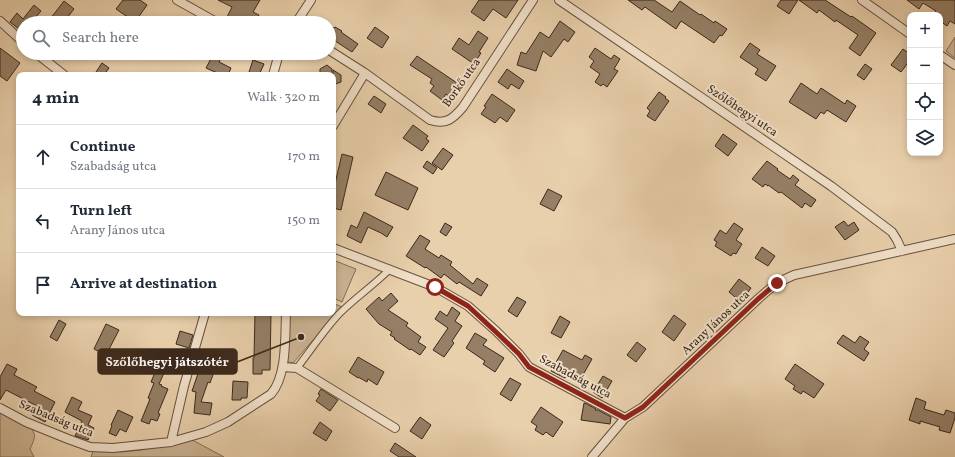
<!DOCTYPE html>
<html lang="en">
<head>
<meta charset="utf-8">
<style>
  :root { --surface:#fff; --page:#f6f6f7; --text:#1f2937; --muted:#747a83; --line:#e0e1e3 }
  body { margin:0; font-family:Vollkorn,serif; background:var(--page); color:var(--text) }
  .controls { position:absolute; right:12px; top:12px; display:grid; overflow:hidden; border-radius:8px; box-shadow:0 2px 6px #0003 }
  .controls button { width:36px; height:36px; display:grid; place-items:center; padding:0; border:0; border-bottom:1px solid var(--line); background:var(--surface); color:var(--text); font:20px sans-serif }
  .stop { position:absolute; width:12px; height:12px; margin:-9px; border:3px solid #8f2418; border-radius:50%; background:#fff }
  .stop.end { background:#8f2418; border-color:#fff; box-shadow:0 1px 4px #0008 }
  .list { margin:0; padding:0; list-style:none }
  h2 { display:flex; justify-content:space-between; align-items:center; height:52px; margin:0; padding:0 16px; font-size:17px }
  h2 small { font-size:13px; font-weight:400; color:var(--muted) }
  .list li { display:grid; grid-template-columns:26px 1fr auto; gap:12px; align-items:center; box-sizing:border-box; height:64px; padding:0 16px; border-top:1px solid var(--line) }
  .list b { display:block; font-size:15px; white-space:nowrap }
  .list p { margin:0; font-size:13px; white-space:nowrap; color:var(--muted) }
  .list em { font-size:13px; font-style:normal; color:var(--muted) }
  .icon { flex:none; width:22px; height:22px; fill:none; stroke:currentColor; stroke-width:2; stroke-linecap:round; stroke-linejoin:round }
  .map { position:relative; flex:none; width:955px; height:457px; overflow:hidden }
  .search { position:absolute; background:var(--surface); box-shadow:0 2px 6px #0003; left:16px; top:16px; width:320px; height:44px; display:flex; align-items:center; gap:10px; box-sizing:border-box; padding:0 14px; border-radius:22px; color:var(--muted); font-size:15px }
  .panel { position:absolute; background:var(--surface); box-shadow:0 2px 6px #0003; left:16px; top:72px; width:320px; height:244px; border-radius:8px }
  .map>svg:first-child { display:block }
  .green { fill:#cbb393; stroke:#836e57 }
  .building { fill:#957f66; stroke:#3b281b }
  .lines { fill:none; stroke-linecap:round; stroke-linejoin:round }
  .pedestrian-casing { stroke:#66523f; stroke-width:8 }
  .minor-casing { stroke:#66523f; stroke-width:10 }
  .pedestrian { stroke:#f1e0c9; stroke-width:6 }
  .minor { stroke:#f1e0c9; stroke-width:8 }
  .route { stroke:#8f2418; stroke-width:5 }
  .labels { text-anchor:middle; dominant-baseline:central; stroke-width:4; stroke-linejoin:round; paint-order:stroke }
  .street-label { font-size:12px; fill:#3b281b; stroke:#f1e0c9 }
  .leader { fill:none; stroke:#3b281b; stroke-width:1.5 }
  .callout-dot { fill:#3b281b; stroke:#f1e0c9; stroke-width:1.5 }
  .callout { fill:#3b281b; stroke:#3b281b; stroke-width:1.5 }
  .callout-label { font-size:13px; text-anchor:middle; font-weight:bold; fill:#fff }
</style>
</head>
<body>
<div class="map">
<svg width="955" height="457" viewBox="0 0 955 457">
  <rect width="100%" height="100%" fill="#e9d0ac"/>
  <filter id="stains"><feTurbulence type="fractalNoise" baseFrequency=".005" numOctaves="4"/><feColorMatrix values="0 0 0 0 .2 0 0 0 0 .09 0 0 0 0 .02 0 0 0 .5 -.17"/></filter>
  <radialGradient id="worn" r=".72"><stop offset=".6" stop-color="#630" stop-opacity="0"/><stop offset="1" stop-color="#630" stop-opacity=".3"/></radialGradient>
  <!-- green -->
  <path class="green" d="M955 37V58L946 51Z
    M333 260 356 269 342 302 333 298Z
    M333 303 342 307 293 363 285 361 287 313H333Z
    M0 411 29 427C38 434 34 440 30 449L34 457H0Z
    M185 436 224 457H91L94 448 121 452 141 450 162 446Z"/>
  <!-- building -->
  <path class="building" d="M123 0H140L147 5 135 22 116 9Z
    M218 0H260L253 12 259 15 255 23H234L226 19 232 7Z
    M479 0H518L506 18 493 9 484 21 471 12Z
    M628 0H654L672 12 680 1 700 15 701 14 714 23 715 21 727 29 722 36 720 35 714 43 681 21 676 29 645 7 642 10Z
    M781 0H798L789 14 777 6Z
    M799 0H825L851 17 852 16 876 33 860 56 849 48 858 35 836 20 835 22 819 10 817 13Z
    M907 0H955V24L950 21 947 26 940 21V15H933L936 11 923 3 919 9Z
    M64 1 74 9 63 23H47Z
    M34 5 41 11 31 23H23V32L10 22 17 13 23 19Z
    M560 21 575 32 568 42 564 39 551 57 543 51 536 71 517 65 521 52 526 54 540 32 549 38Z
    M329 24 334 28 335 27 342 31 341 32 358 44 352 52 329 37Z
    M375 27 389 37 382 48 367 38Z
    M478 31 488 38 479 52 481 53 474 64 452 49 459 38 469 45Z
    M750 43 760 50 757 54 776 66 766 81 755 74 758 69 740 57Z
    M0 48 20 63 7 81 0 76Z
    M595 48 611 59 614 55 620 59 614 69 618 71 607 87 603 84 601 86 595 82 600 74 590 67 594 61 589 57Z
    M903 49 910 54V60L901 72 891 65Z
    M214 53H223L219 62 231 68 228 75H222L206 68Z
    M417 56 460 85 451 98 446 94 442 100 430 91 434 86 430 83 432 79 410 65Z
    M253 60 264 64 259 75H248Z
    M102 63 109 68 104 75H94Z
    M865 64 872 69 864 80 857 75Z
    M327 65 332 69V75H320V69Z
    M507 69 524 81 519 89 511 84 508 89 498 82Z
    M333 70 341 75V82L333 85Z
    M801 83 817 94 821 88 845 104 847 100 856 106 846 122 827 110 824 114 821 112 816 119 789 102Z
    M659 92 666 97 665 98 669 101 655 121 647 116 650 111 647 108Z
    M492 94 515 110 507 122 500 117 495 123 481 114 486 107 484 106Z
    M374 96 386 104 381 113 368 104Z
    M413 125 428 136 426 139 429 141 422 151 403 138Z
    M723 134 737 144 728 156 715 146Z
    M443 148 453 155 442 170 432 163Z
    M342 154 353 157 341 210 333 208V192Z
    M427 161 437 168 433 174 423 167Z
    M767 161 778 169 777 170 790 179 793 175 799 180 795 185 816 200 811 207 805 203 802 208 781 192 779 193 768 185V186L765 184 763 187 752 179Z
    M386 172 418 188 408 210 375 195Z
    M548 189 562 196 554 211 540 204Z
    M364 212 393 227 387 237 381 233 368 227 361 243 347 236 351 225 357 228Z
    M844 221 848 226 854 222 859 230 845 240 835 227Z
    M445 223 452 227 446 236 440 232Z
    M734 223 743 229 736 240 742 244 736 254 733 253 731 256 715 246 717 242 714 240 720 230 726 234Z
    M420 235 430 241 425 249 439 258 441 255 452 262 450 265 473 284 477 278 488 285 481 296 459 282 457 284 444 274 441 278 426 267 425 268 406 256Z
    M762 247 775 256 768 266 755 258Z
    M739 279 751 288 741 302 729 292Z
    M391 293 398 301 388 310 408 323 406 326 421 337 418 342 426 347 420 355 411 349 410 350 394 339 395 338 390 335 392 332 379 324 366 309 379 297 382 301Z
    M517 297 526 302 517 317 508 311Z
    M452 307 460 313 455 321 462 326 452 341 454 343 444 357 433 350 448 328 435 319 440 311 447 316Z
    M255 313H271L270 370H262V374H253V358H254Z
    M674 315 686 324 674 341 662 332Z
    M560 316 570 322 561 338 551 333Z
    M59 320 66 324 57 341 50 337Z
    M106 324 119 330 106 355 94 349Z
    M180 331 193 335 189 348 176 344Z
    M475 333 487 340 483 345 504 358 495 372 483 364 485 361 466 348Z
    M843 335 855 343 860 336 869 342 864 349 869 353 864 361 837 343Z
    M637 342 646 349 636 362 627 355Z
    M563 350 582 360 585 355 592 359 580 380 568 373 565 378 551 371Z
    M358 357 384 372 377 385 368 379 367 382 358 377V378L349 372Z
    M202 362 212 366 210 371 214 372 210 383 208 382 201 402 212 403 210 415 194 413 196 392 192 391Z
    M7 364 17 369 14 375 37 387 34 391 55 402 45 422 32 415 37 406 6 390 0 400V377Z
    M795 364 824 384 814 398 803 391 801 394 793 389 795 386 785 379Z
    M156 370 164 373 159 384 162 385 161 386 168 389 158 413 160 414 157 421 151 419 149 424 141 421 150 399 148 398 154 383 151 382Z
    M603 376 612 381 602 398 593 392Z
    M510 378 521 384 511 401 500 394Z
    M233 381 248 382 247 398H241V400H232Z
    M321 389 338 400 330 411 316 401 320 395 318 394Z
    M72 397 82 402 78 410 92 416 88 425 94 428 88 440 75 436 82 421 65 412Z
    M916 398 926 402 924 409 944 415 946 410 955 413V418L950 433 939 430 940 427 920 421V424L909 420Z
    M584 403 587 404 596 409 595 410H598L611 417 610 424 581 420Z
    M541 407 563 422 553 437 546 432 543 435 535 430 537 426 531 422Z
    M118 410 133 417 126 432 120 429 116 436 109 433 112 426 111 425Z
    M420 417 431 425 422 439 410 431Z
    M320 422 332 431 326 441 313 433Z
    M395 443 416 457H399L390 451Z"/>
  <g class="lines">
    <!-- pedestrian casing -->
    <g class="pedestrian-casing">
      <path id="pedestrian" d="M297 368C311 350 324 330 339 314 355 298 374 285 390 269"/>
    </g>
    <!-- minor casing -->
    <g class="minor-casing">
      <path id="minor" d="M177 0 218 23
        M559 0 831 186 892 232 897 240 902 251
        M862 0 910 34
        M0 21 23 42
        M296 23 311 0
        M329 50 365 73 430 120C446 125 453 119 463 107L533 0
        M36 53 64 75
        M940 55 955 65
        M273 75 278 57 280 53
        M333 126 365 73
        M333 248 435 287 468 306 496 331 519 354 529 367 625 418
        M283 367 297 368 395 428
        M0 408 26 422 68 439 90 447 113 448 171 442 206 432 228 422 271 394C287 376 285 337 286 313
        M171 442 184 386 205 313
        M592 457 625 418 643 407 758 299C770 288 779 281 794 275L955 239"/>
    </g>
    <!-- pedestrian -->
    <use href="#pedestrian" class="pedestrian"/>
    <!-- minor -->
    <use href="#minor" class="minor"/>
  </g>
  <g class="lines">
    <!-- route -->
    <path class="route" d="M435 287 468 306 496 332 519 354 529 367 625 418 643 407 758 299 777 283"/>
  </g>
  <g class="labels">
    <!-- street labels -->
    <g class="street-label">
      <text transform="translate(462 83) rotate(-55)">Borkő utca</text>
      <text transform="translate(742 111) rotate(34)">Szőlőhegyi utca</text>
      <text transform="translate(716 323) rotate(-43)">Arany János utca</text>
      <text transform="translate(575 377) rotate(28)">Szabadság utca</text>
      <text transform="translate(56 419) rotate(22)">Szabadság utca</text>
    </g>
  </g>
  <!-- callouts -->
  <path class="leader" d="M301 337L237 362"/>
  <circle class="callout-dot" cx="301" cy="337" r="4"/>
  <rect class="callout" x="98" y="349" width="139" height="25" rx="4"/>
  <g class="callout-label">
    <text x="167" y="366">Szőlőhegyi játszótér</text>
  </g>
  <rect width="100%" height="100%" filter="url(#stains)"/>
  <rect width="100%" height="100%" fill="url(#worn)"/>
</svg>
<div class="controls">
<button>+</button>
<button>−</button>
<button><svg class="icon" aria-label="locate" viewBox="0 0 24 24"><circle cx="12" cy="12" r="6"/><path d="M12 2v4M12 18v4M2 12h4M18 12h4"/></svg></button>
<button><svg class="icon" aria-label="layers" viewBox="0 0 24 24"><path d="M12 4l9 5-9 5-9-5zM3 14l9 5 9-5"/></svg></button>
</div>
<div class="stop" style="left:435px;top:287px"></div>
<div class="stop end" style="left:777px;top:283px"></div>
<div class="search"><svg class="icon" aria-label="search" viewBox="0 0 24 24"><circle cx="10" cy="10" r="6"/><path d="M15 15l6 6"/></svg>Search here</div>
<section class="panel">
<h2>4 min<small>Walk · 320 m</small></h2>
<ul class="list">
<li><svg class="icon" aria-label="ahead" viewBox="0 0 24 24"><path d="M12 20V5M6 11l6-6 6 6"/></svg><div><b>Continue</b><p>Szabadság utca</p></div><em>170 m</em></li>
<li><svg class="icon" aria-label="left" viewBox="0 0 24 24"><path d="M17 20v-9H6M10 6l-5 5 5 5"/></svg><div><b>Turn left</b><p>Arany János utca</p></div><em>150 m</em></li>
<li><svg class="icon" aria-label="arrive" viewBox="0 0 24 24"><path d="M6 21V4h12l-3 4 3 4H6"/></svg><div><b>Arrive at destination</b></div></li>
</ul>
</section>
</div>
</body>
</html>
